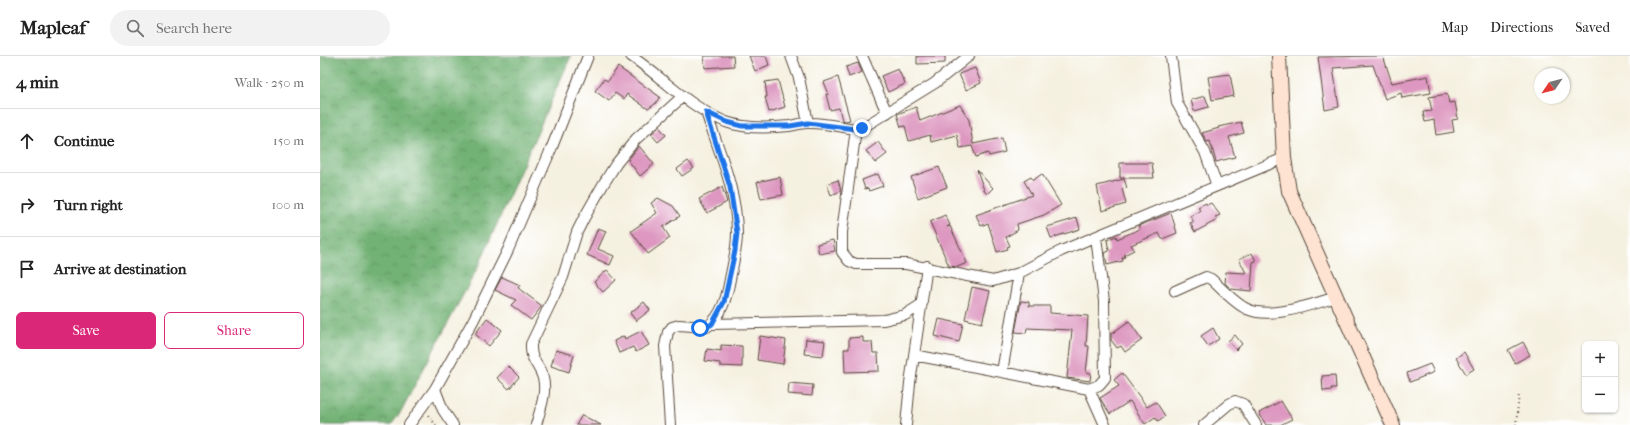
<!DOCTYPE html>
<html lang="en">
<head>
<meta charset="utf-8">
<style>
  :root { --surface:#fff; --page:#f2f2f2; --text:#222; --muted:#767676; --line:#e0e0e0; --accent:#db2777 }
  body { margin:0; font-family:"IM FELL French Canon",serif; background:var(--page); color:var(--text) }
  .controls { position:absolute; right:12px; bottom:12px; display:grid; overflow:hidden; border-radius:6px; box-shadow:0 1px 3px #0004 }
  .controls button { width:36px; height:36px; display:grid; place-items:center; padding:0; border:0; border-bottom:1px solid var(--line); background:var(--surface); color:var(--text); font:20px sans-serif }
  .compass { position:absolute; left:1214px; top:12px; width:36px; height:36px; border-radius:50%; background:var(--surface); box-shadow:0 1px 3px #0004; rotate:235deg }
  .stop { position:absolute; width:12px; height:12px; margin:-9px; border:3px solid #1a73e8; border-radius:50%; background:#fff }
  .stop.end { background:#1a73e8; border-color:#fff; box-shadow:0 1px 4px #0008 }
  .list { margin:0; padding:0; list-style:none }
  h2 { display:flex; justify-content:space-between; align-items:center; height:52px; margin:0; padding:0 16px; font-size:17px }
  h2 small { font-size:13px; font-weight:400; color:var(--muted) }
  .list li { display:grid; grid-template-columns:26px 1fr auto; gap:12px; align-items:center; box-sizing:border-box; height:64px; padding:0 16px; border-top:1px solid var(--line) }
  .list b { display:block; font-size:15px; white-space:nowrap }
  .list em { font-size:13px; font-style:normal; color:var(--muted) }
  .actions { display:flex; gap:8px; padding:12px 16px }
  .actions a { flex:1; padding:9px 0; border:1px solid var(--accent); border-radius:6px; text-align:center; font-size:14px; color:var(--accent) }
  .actions .main { background:var(--accent); color:#fff }
  .icon { flex:none; width:22px; height:22px; fill:none; stroke:currentColor; stroke-width:2; stroke-linecap:round; stroke-linejoin:round }
  .map { position:relative; flex:none; width:1310px; height:369px; overflow:hidden }
  header { display:flex; align-items:center; gap:24px; box-sizing:border-box; height:56px; padding:0 20px; background:var(--surface); border-bottom:1px solid var(--line) }
  header strong { font-size:19px }
  nav { display:flex; gap:22px; margin-inline-start:auto; font-size:14px }
  .search { width:280px; height:36px; background:var(--page); display:flex; align-items:center; gap:10px; box-sizing:border-box; padding:0 14px; border-radius:22px; color:var(--muted); font-size:15px }
  main { display:flex }
  aside { flex:1; background:var(--surface) }
  .map>svg:first-child { display:block }
  .forest { fill:url(#forest-crowns); stroke:#566e4a }
  .building { fill:#dd97c0 }
  .lines { fill:none; stroke-linecap:round; stroke-linejoin:round }
  .street-casing { stroke:#57483b; stroke-width:12 }
  .secondary-casing { stroke:#57483b; stroke-width:16 }
  .path { stroke:#57483b; stroke-width:2; stroke-dasharray:1 3; stroke-linecap:butt }
  .street { stroke:#fff; stroke-width:10 }
  .secondary { stroke:#fee3d2; stroke-width:14 }
  .route { stroke:#1a73e8; stroke-width:5 }
</style>
</head>
<body>
<header>
<strong>Mapleaf</strong>
<div class="search"><svg class="icon" aria-label="search" viewBox="0 0 24 24"><circle cx="10" cy="10" r="6"/><path d="M15 15l6 6"/></svg>Search here</div>
<nav><a>Map</a><a>Directions</a><a>Saved</a></nav>
</header>
<main>
<aside>
<h2>4 min<small>Walk · 250 m</small></h2>
<ul class="list">
<li><svg class="icon" aria-label="ahead" viewBox="0 0 24 24"><path d="M12 20V5M6 11l6-6 6 6"/></svg><div><b>Continue</b></div><em>150 m</em></li>
<li><svg class="icon" aria-label="right" viewBox="0 0 24 24"><path d="M7 20v-9h11M14 6l5 5-5 5"/></svg><div><b>Turn right</b></div><em>100 m</em></li>
<li><svg class="icon" aria-label="arrive" viewBox="0 0 24 24"><path d="M6 21V4h12l-3 4 3 4H6"/></svg><div><b>Arrive at destination</b></div></li>
</ul>
<div class="actions"><a class="main">Save</a><a>Share</a></div>
</aside>
<div class="map">
<svg width="1310" height="369" viewBox="0 0 1310 369">
  <defs>
    <pattern id="forest-crowns" width="20" height="18" patternUnits="userSpaceOnUse"><rect width="20" height="18" fill="#72b275"/><path d="M2 6a3 3 0 1 1 6 0M12 15a3 3 0 1 1 6 0" fill="none" stroke="#5f915f"/></pattern>
  </defs>
  <rect width="100%" height="100%" fill="#fff"/>
  <filter id="ink" filterUnits="userSpaceOnUse"><feTurbulence type="fractalNoise" baseFrequency=".025" numOctaves="2"/><feDisplacementMap in="SourceGraphic" scale="8" xChannelSelector="R" yChannelSelector="G"/><feConvolveMatrix kernelMatrix="1 2 1 2 8 2 1 2 1" color-interpolation-filters="sRGB"/></filter>
  <filter id="wash" filterUnits="userSpaceOnUse"><feTurbulence type="fractalNoise" baseFrequency=".012" numOctaves="4" result="noise"/><feDisplacementMap in="SourceGraphic" scale="16" xChannelSelector="R" yChannelSelector="G"/><feGaussianBlur stdDeviation="0.9" result="paint"/><feColorMatrix in="noise" values="0 0 0 0 0 0 0 0 0 0 0 0 0 0 0 0 0 1.4 0 .05"/><feComposite in="paint" operator="in"/></filter>
  <g filter="url(#wash)">
    <rect width="100%" height="100%" fill="#f5f1e1"/>
    <!-- forest -->
    <path class="forest" d="M0 0H251L158 211 80 357 71 369H0Z"/>
    <g id="blocks">
      <!-- building -->
      <path class="building" d="M384 0H413L414 10 385 12Z
        M429 0H446L449 9 435 15Z
        M597 0H625V7L597 8Z
        M1063 0 1072 27 1108 20 1111 37 1082 42 1081 37 1065 43 1053 9 1013 12 1019 51 1005 54 998 1Z
        M538 7 542 16 529 21 526 11Z
        M298 11 340 41 335 48 328 53 307 38 304 43 295 37 289 45 275 35 284 23 288 25Z
        M655 12 661 27 646 34 639 18Z
        M578 13 585 28 568 36 561 20Z
        M910 18 914 40 892 44 888 21Z
        M518 21 530 64 525 65 522 64 519 52 510 54 506 38H509L504 26Z
        M458 24 465 51 449 56 445 41H447L445 26Z
        M1127 38 1129 47 1135 46 1138 63 1132 64 1134 76 1116 79 1114 64 1105 66 1103 56 1112 55 1109 41Z
        M885 40 889 51 874 55 871 44Z
        M640 49 649 64 653 88 682 82 685 96 669 100 668 97 656 101 652 90 640 92 637 79 611 86 610 79 589 85 585 70 581 71 577 58 596 51 600 65Z
        M921 66 924 77 909 81 915 101 896 106 890 85 887 86 882 77 899 72 898 71Z
        M339 71 346 79 338 86 331 78Z
        M558 86 567 98 555 107 546 95Z
        M319 90 334 108 320 120 308 104Z
        M368 105 374 112 362 120 357 113Z
        M800 107H832L834 122H800Z
        M619 111 627 131 598 142 591 121Z
        M657 114 673 132 667 138 664 134Z
        M558 118 563 130 549 135 548 132 545 133 542 124Z
        M722 118 741 149 724 159 697 168 698 174 686 181 690 190 687 191 688 193 677 196 668 167 661 170 656 159 712 139 704 125 711 121 713 124Z
        M460 121 463 139 441 143 437 126Z
        M804 123 807 132 802 133 806 148 782 155 777 130Z
        M518 124 521 135 511 139 507 128Z
        M402 131 407 146 387 157 379 143Z
        M338 142 353 150 360 160 343 171 350 182 328 198 311 175 337 157 331 147Z
        M886 147 887 149 891 147 900 159 895 161 897 164 875 176 870 167 874 166 870 160 880 155 878 151Z
        M851 157 857 177 842 183 839 177 811 189 814 194 804 199 805 201 802 202 803 205 787 209 785 197 789 195 787 184 796 180 797 183 820 173 818 170Z
        M625 159 630 169 627 171 630 170 647 207 637 211 629 210 610 166Z
        M757 162 760 173 731 182 727 171Z
        M278 172 286 175 278 193 294 200 290 209 267 199Z
        M513 184 515 195 499 198 497 188Z
        M932 197 936 205 933 206 931 235 911 233 905 227 906 216 926 217 919 203Z
        M287 214 296 224 283 236 274 226Z
        M182 221 200 229 198 232 222 250 211 264 191 249 196 244 175 234Z
        M652 231 670 235 662 267 645 263Z
        M701 245 709 246V250H730V257L768 260 766 290H769L766 316 771 317 770 325 747 322 752 274 707 272 706 277 695 276Z
        M324 246 330 254 316 265 310 257Z
        M167 262 182 274 169 290 155 278Z
        M619 263 643 268 639 286 615 280Z
        M809 265 822 284 805 296 801 290 797 292 791 284V278Z
        M893 272 899 283 888 290 881 280Z
        M321 275 329 289 316 296 313 291 299 297 294 285 304 280 305 283Z
        M915 279 922 288 916 294 908 285Z
        M440 280 466 284 463 308 437 304Z
        M543 281V286H552L553 297H558L559 315 525 316 524 293H529V282Z
        M486 283 505 285 503 300 484 298Z
        M1203 286 1210 299 1195 307 1188 294Z
        M401 289 422 290V311L400 310V307L385 305 387 293 401 295Z
        M236 294 254 299 249 316 231 310Z
        M1144 296 1154 313 1146 318 1136 302Z
        M1110 308 1114 316 1090 326 1087 317Z
        M188 310 199 321 189 333 177 322Z
        M802 317 827 351 836 346 845 360 838 365 835 361 825 368 810 345 790 358 780 342 799 330 794 324Z
        M1015 319 1016 332H1011L1012 334 1003 335 1002 320Z
        M469 327 493 329 492 340 468 338Z
        M961 345 972 363 960 369H946L939 357Z
        M262 359 281 369H256Z"/>
    </g>
  </g>
  <g filter="url(#ink)">
    <use href="#blocks" fill-opacity="0" stroke="#57483b" stroke-width="1"/>
    <g class="lines">
      <!-- street casing -->
      <g class="street-casing">
        <path id="street" d="M311 0C343 22 369 51 406 66 425 73 450 72 469 70 475 69 481 67 487 67 503 66 520 71 536 73L542 72 615 27 649 0
          M471 0 479 22 488 67
          M542 0 567 57
          M851 0 857 47 885 96 897 130
          M536 73 522 176V196L529 205 536 208H586L673 225 699 217 741 195 964 102
          M855 235 886 221 891 223C902 233 914 247 927 253 951 264 992 248 1017 241
          M392 268 564 264 585 259 602 248
          M594 299 769 333 779 329 785 322 784 245 776 181
          M682 316 699 217
          M115 333 123 354 133 369
          M769 333 785 369
          M89 369 115 333 153 265 188 194 232 91 268 0
          M216 369C220 354 227 337 223 322 219 307 210 306 211 288L243 221 257 176 264 162 284 127 296 108 316 83 362 41
          M350 369 345 290 348 276 352 271 359 269 387 271C402 260 407 240 410 223 413 208 417 193 417 177 417 136 399 95 386 56
          M586 369 590 327 607 210
          M884 369 909 348 915 345 923 348 936 369"/>
      </g>
      <!-- secondary casing -->
      <g class="secondary-casing">
        <path id="secondary" d="M959 0 964 102 969 135 1073 369"/>
      </g>
      <!-- path -->
      <path class="path" d="M108 359 116 369
        M1196 369 1199 338"/>
      <!-- street -->
      <use href="#street" class="street"/>
      <!-- secondary -->
      <use href="#secondary" class="secondary"/>
    </g>
  </g>
  <g class="lines" filter="url(#ink)">
    <!-- route -->
    <path class="route" d="M380 272 387 271 392 268 404 246 415 195 417 177 410 131 386 56 407 66 422 70H470L488 67 536 73 542 72"/>
  </g>
</svg>
<div class="controls">
<button>+</button>
<button>−</button>
</div>
<svg class="compass" viewBox="-18 -18 36 36"><path d="M0-13l5 13h-10z" fill="#e53935"/><path d="M0 13l5-13h-10z" fill="#767676"/></svg>
<div class="stop" style="left:380px;top:272px"></div>
<div class="stop end" style="left:542px;top:72px"></div>
</div>
</main>
</body>
</html>
